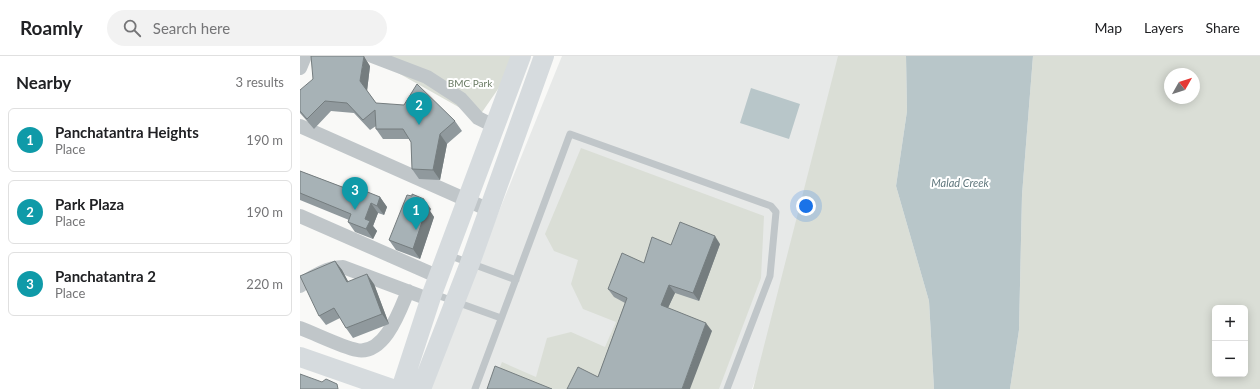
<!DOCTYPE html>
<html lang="en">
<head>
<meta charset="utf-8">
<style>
  :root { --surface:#fff; --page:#f2f2f2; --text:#202124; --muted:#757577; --line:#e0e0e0; --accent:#e5472c }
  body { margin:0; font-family:Lato,sans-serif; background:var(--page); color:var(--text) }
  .controls { position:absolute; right:12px; bottom:12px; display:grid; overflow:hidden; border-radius:6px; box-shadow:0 2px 10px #0003 }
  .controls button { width:36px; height:36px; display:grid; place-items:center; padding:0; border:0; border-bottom:1px solid var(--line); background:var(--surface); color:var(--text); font:20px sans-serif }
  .compass { position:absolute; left:864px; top:12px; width:36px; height:36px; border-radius:50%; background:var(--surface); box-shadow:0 2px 10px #0003; rotate:51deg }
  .you { position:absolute; left:506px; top:150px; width:14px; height:14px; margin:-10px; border:3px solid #fff; border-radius:50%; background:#1a73e8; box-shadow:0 0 0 6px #1a73e833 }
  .badge { display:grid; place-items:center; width:26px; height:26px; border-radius:50%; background:var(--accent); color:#fff; font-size:13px; font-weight:700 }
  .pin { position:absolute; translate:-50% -33px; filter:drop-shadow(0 1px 2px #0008) }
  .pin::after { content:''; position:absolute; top:21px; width:14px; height:12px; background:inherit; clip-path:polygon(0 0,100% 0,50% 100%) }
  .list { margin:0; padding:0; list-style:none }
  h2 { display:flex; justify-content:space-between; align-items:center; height:52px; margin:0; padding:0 16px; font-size:17px }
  h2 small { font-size:13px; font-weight:400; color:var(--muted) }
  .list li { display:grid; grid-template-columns:26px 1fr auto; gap:12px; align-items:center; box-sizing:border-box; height:64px; margin:0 8px 8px; padding:0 8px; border:1px solid var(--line); border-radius:6px }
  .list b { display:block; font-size:15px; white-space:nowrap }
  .list p { margin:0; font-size:13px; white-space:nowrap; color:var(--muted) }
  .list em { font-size:13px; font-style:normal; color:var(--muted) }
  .icon { flex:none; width:22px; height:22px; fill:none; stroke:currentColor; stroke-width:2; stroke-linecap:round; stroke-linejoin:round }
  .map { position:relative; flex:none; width:960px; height:333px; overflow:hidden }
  header { display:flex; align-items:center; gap:24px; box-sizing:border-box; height:56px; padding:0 20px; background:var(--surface); border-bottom:1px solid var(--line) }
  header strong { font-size:19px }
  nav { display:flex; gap:22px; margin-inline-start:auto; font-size:14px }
  .search { width:280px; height:36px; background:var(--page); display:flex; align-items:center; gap:10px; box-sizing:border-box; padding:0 14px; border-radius:22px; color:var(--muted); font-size:15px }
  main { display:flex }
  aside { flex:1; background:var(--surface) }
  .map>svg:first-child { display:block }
  .built { fill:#e7e9e8 }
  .green { fill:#daded6; fill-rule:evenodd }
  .water { fill:#b8c6c9 }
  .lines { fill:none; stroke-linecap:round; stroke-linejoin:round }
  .lane { stroke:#c0c6c9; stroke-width:7 }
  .street { stroke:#c0c6c9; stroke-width:14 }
  .secondary { stroke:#d6dbde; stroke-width:20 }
  .wall { fill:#90999d }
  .shaded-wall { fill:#757d7f }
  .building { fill:#a7b2b6; stroke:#757d7f }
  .labels { text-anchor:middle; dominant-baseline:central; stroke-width:4; stroke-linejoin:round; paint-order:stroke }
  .park-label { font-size:10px; fill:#697a63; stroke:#fff }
  .water-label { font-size:11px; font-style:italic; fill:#5f767c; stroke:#fff }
</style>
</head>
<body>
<header>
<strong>Roamly</strong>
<div class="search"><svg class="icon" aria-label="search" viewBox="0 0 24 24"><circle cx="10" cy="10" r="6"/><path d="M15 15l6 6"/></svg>Search here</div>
<nav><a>Map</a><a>Layers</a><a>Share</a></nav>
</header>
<main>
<aside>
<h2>Nearby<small>3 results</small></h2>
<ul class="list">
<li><span class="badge" style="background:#0f9aa8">1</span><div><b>Panchatantra Heights</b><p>Place</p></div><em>190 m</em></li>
<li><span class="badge" style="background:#0f9aa8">2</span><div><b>Park Plaza</b><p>Place</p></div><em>190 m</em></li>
<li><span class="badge" style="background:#0f9aa8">3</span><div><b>Panchatantra 2</b><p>Place</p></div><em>220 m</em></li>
</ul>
</aside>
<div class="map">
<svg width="960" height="333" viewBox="0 0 960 333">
  <rect width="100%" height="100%" fill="#f9f9f7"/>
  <!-- built -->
  <path class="built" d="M262 0H539L459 314 452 333H127Z"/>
  <!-- green -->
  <path class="green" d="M68 0H221L178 62Z
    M538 0H606L607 55 596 130 629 245 634 333H453Z
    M733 0H960V333H710L719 274 722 139ZM870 18H894V42H870ZM915 252H945V318H915Z
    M281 92 464 160 461 222 419 333H191L202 306 236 321 247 282 271 276 305 291 316 266 283 253 271 228 278 204 254 195 245 178Z"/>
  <!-- water -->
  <path class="water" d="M606 0H733L722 139 719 274 710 333H634L629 245 596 130 607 55Z
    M451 32 500 48 489 83 440 67Z"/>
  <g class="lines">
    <!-- lane -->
    <path class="lane" d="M148 199 216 224
      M134 238 201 262
      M175 333 270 78 471 150 476 156 470 220 427 333"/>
    <!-- street -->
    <path class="street" d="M72 0 127 21 161 43 178 62 194 70
      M0 12 5 0
      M0 70 187 153
      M0 160 139 221
      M0 230C11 220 29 211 43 211L131 244
      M0 272C16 278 42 291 57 294 85 299 100 254 108 235"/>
    <!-- secondary -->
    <path class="secondary" d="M0 301 92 333
      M101 333 132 238 221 0
      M121 333 170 207 244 0"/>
  </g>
  <!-- wall -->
  <path class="wall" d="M70 10 67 35 76 47 155 65 162 75 147 88 140 124 119 123 112 113 111 86 109 83H83L76 73V70L70 74 54 57 31 55 14 73 0 57V34Z
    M0 115 58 137 80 141 87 151 84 159 78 157 73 170 77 175 73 183 55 176 48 166 49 164 0 144Z
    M112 140 131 153 130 155 134 161 120 203 96 194 89 184Z
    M420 188 399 245 375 237 368 252 412 275 298 321 325 247 314 241 308 233 344 207 371 189Z
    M35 205 42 214 48 226 74 228 89 268 53 282 46 272 40 262 26 269 19 260Z"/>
  <!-- shaded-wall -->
  <path class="shaded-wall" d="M64 0 70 10 67 35 60 25Z
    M140 78 147 88 140 124 133 114Z
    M80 141 87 151 84 159 77 150Z
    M124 143 131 153 130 155 134 161 120 203 113 193 121 149Z
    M71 147 78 157 73 170 77 175 73 183 66 173 65 163Z
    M415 180 420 188 399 245 393 237Z
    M35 205 42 214 54 236 47 226Z
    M67 218 74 228 89 268 82 258Z
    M369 229 375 237 366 256 361 249Z
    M406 267 412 275 390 333H382Z"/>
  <!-- building -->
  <path class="building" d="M11 0H64L60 25 76 47 104 49 117 28 155 65 140 78 133 114 112 113 111 86 103 73H76L75 54 63 64 47 47 25 45 7 63 0 55V34L13 23Z
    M0 115 58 137 60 133 80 141 77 150 71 147 65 163 70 165 66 173 48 166 51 158 0 137Z
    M112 138 124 143 121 149 127 151 113 193 89 184 107 139 112 140Z
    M380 166 415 180 393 237 369 229 361 249 406 267 382 333H267L278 311 298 321 327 242 308 233 322 197 344 207 352 181 371 189Z
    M35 205 47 226 67 218 82 258 46 272 34 252 19 260 0 220Z
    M195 310 252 333H187Z
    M0 318 22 326 26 323 37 328 38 333H0Z"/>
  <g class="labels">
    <!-- park labels -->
    <g class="park-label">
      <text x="170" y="27">BMC Park</text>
    </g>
    <!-- water labels -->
    <g class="water-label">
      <text x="660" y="126">Malad Creek</text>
    </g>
  </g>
</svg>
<div class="controls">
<button>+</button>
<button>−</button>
</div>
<svg class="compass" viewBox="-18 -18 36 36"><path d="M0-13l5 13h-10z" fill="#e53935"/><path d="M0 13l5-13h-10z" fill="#757577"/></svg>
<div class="you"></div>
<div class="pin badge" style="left:116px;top:174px;background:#0f9aa8">1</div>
<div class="pin badge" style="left:119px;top:69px;background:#0f9aa8">2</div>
<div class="pin badge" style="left:55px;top:154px;background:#0f9aa8">3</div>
</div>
</main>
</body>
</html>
